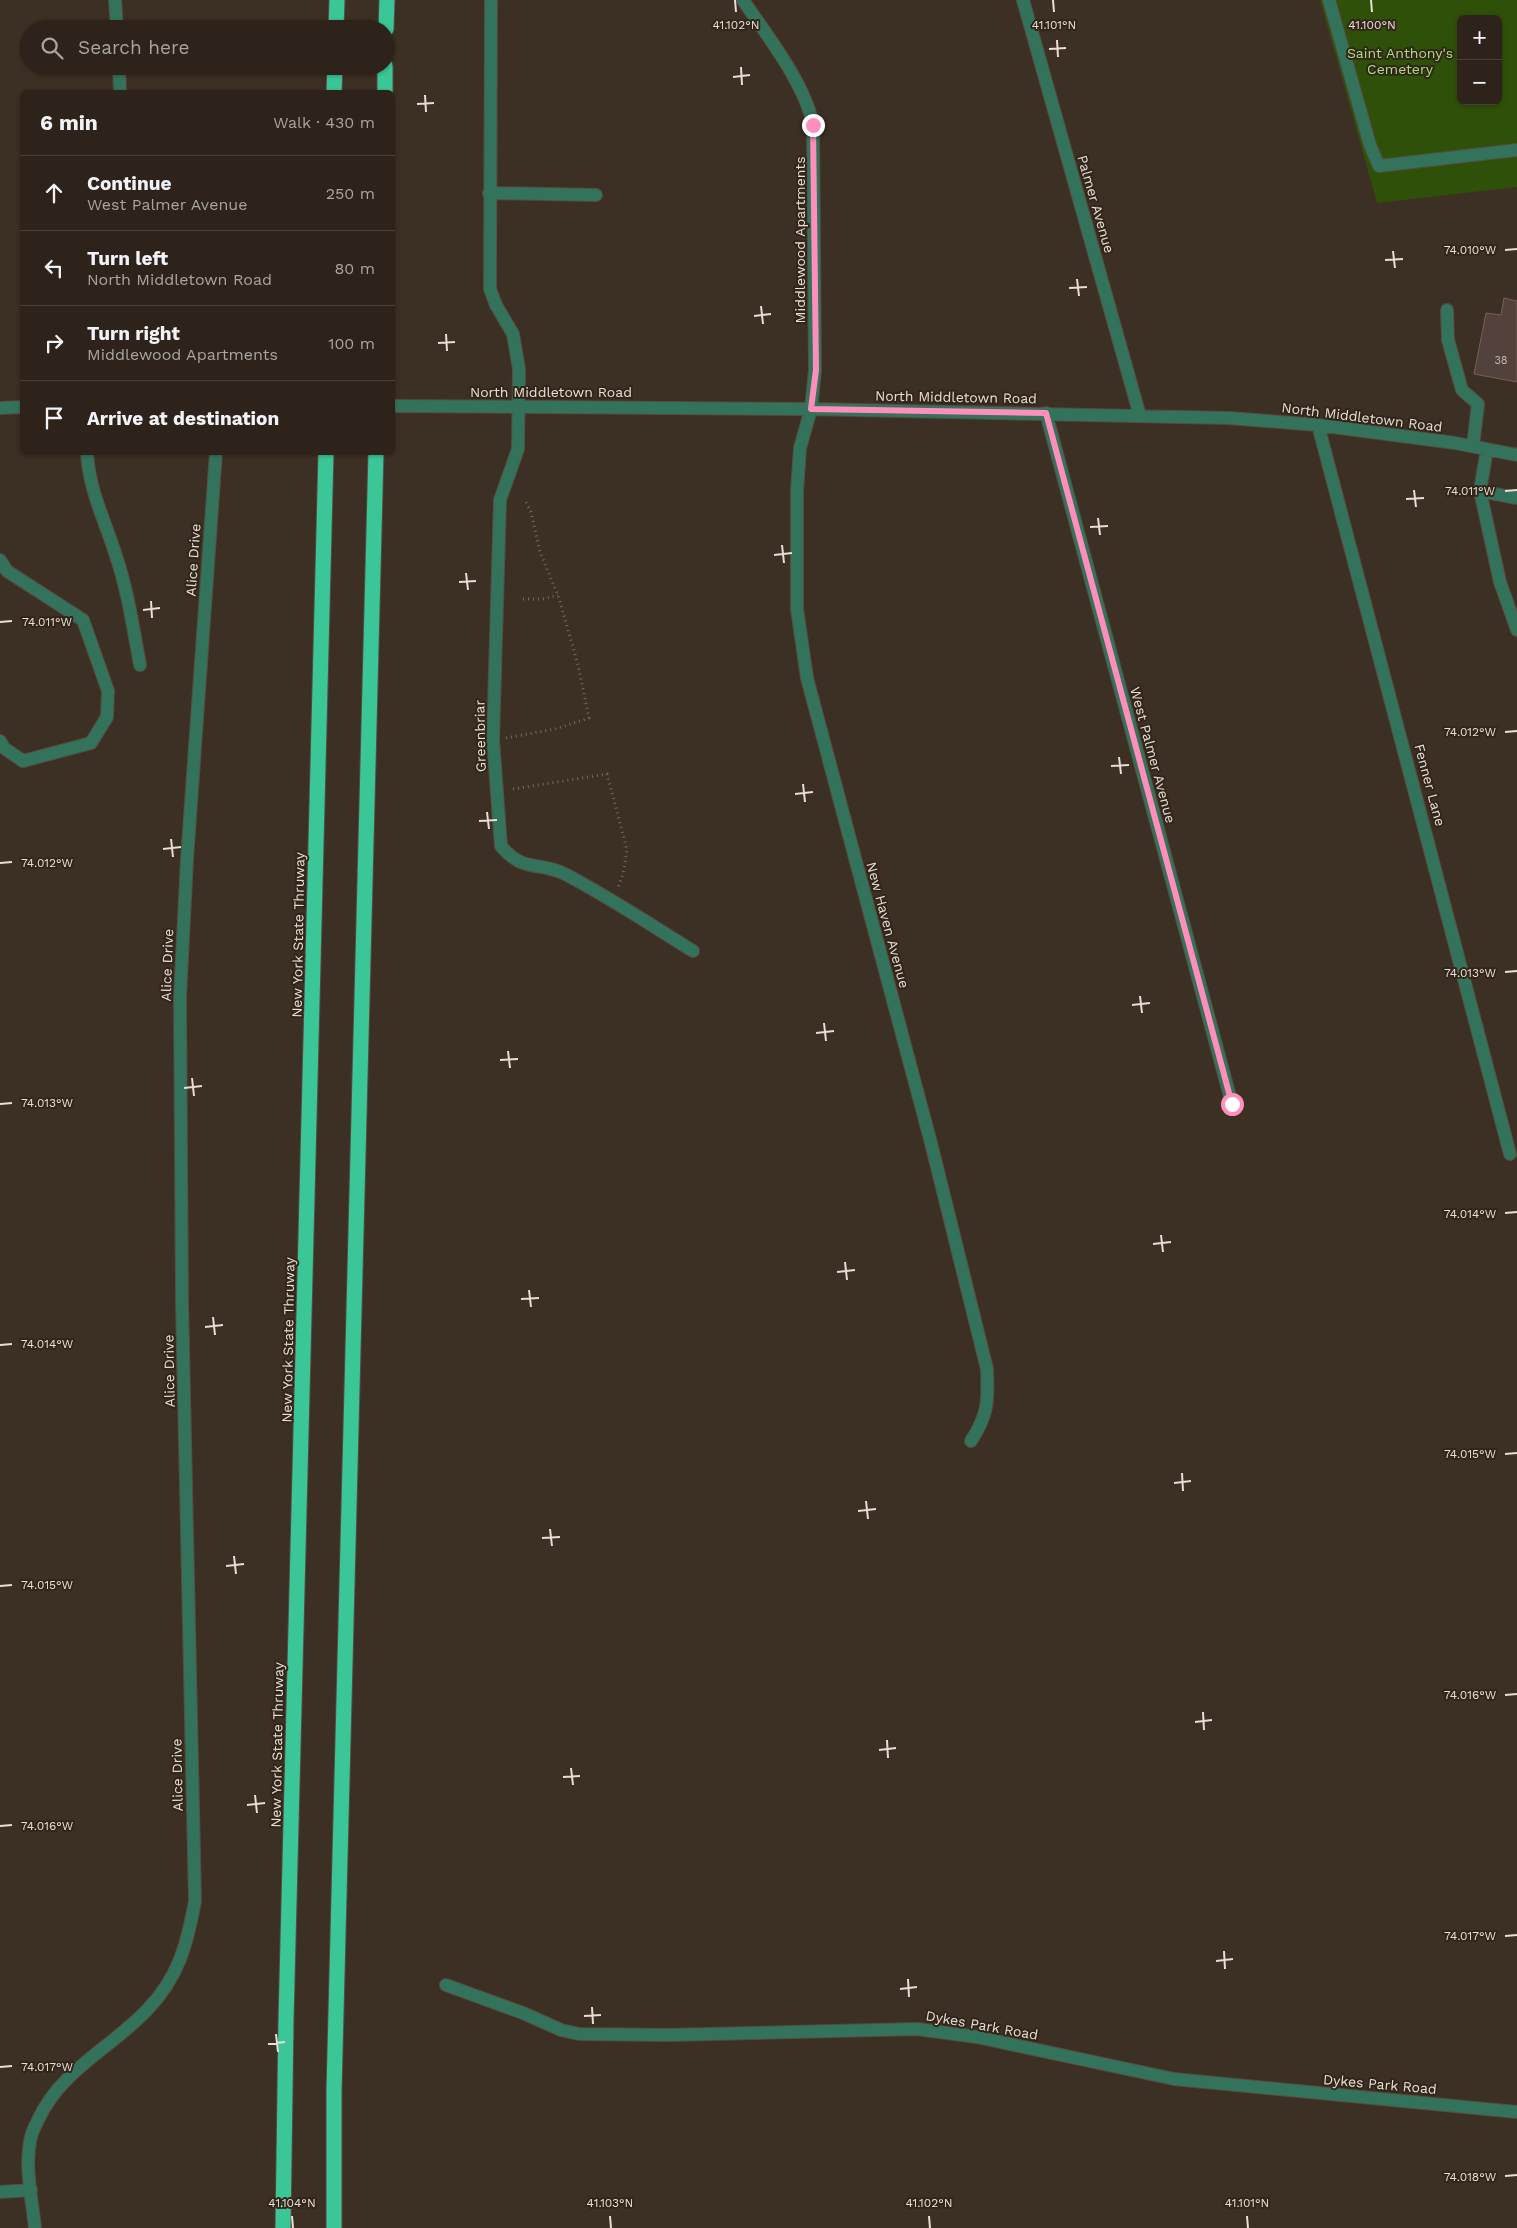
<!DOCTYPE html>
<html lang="en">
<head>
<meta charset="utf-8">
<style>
  :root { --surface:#2d231a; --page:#352b23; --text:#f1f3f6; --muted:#a7a4a2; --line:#484039 }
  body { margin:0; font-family:"Work Sans",sans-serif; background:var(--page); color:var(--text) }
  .controls { position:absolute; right:15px; top:15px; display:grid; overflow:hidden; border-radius:8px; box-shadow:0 1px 4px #0004 }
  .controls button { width:45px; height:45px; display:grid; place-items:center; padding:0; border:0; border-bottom:1px solid var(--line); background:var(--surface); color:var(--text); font:25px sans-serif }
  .stop { position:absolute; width:15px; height:15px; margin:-11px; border:4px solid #ff8ebb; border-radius:50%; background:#fff }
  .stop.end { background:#ff8ebb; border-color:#fff; box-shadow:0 1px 5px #0008 }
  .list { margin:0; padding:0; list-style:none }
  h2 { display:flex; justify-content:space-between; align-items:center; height:65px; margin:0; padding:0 20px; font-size:21px }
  h2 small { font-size:16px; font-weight:400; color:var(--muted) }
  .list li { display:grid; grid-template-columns:32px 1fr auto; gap:15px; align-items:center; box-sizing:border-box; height:75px; padding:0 20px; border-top:1px solid var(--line) }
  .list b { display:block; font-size:19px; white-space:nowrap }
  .list p { margin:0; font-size:16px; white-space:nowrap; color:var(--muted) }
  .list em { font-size:16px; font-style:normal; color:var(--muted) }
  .icon { flex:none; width:28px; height:28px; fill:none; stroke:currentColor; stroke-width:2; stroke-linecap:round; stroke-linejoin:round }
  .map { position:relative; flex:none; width:1517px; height:2228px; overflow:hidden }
  .search { position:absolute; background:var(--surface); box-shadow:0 1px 4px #0004; left:20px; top:20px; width:375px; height:55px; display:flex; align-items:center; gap:12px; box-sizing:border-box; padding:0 18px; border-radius:28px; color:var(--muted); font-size:19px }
  .panel { position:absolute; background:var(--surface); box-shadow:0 1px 4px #0004; left:20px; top:90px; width:375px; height:365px; border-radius:8px }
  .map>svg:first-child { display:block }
  .green { fill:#2f5009; fill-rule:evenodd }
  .building { fill:#53413b; stroke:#746159 }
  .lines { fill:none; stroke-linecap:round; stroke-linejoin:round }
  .minor-casing { stroke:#574b40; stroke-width:14 }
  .highway-casing { stroke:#574b40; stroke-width:17 }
  .path { stroke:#766a60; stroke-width:3; stroke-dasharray:1 4; stroke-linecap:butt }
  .minor { stroke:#34735b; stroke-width:12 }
  .highway { stroke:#3bc697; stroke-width:15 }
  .route { stroke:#ff8ebb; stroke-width:6 }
  .ticks { fill:none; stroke:#e7dfd7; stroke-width:2 }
  .labels { text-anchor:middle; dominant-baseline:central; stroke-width:4; stroke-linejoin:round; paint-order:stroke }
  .number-label { font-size:11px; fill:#c2b8b0 }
  .park-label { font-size:14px; fill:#a9df7c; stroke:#322519 }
  .street-label { font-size:14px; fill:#e7dfd7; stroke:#322519 }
  .ticks-label { font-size:12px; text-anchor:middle; fill:#e7dfd7; stroke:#322519; stroke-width:4; stroke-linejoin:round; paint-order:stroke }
</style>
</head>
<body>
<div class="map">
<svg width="1517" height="2228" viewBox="0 0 1517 2228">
  <rect width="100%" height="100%" fill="#3c2f23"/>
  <!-- green -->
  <path class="green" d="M1320 0H1517V187L1377 203ZM1461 19H1498V101H1461Z"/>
  <!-- building -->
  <path class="building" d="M1504 298 1517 301V382L1474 374 1486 313 1501 315Z"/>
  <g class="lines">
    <!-- minor casing -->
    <g class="minor-casing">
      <path id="minor" d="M115 0 117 29
        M491 0 490 289 496 305 513 334 519 369 518 449 500 500 493 740 501 846C523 873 539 861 565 874 609 897 651 925 693 951
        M743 0C767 36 805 83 813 125L815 370 811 409 800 448 797 491V609L807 678 931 1143 987 1369C988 1401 989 1413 971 1441
        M1023 0 1140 416
        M1329 0 1370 145 1379 166 1517 150
        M119 66 120 92
        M489 193 596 195
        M1447 310 1448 340 1462 390 1478 404 1473 446
        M392 406 811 409 1229 418 1318 425 1455 443 1517 455
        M0 408 22 407
        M1046 413 1232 1104
        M1318 425 1510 1154
        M1487 449 1480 491 1517 498
        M87 452C89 491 105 520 116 556 128 591 133 628 140 665
        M1480 491 1500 582 1517 630
        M0 560 7 571 83 620 108 691 107 717 91 743 23 761 4 748 0 741
        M446 1985 523 2013 561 2030 579 2034 668 2035 917 2029 977 2037 1174 2079 1517 2112
        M0 2192 31 2190
        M35 2228C32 2199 24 2166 31 2137 32 2131 36 2125 38 2120 61 2070 111 2048 147 2010 179 1977 187 1944 195 1901L182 1302 180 997 187 859 216 452"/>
    </g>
    <!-- highway casing -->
    <g class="highway-casing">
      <path id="highway" d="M336 29 337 0
        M386 29 387 0
        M334 92 335 66
        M385 92V66
        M283 2228 286 2020 326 452
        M334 2228V2091L376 452"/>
    </g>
    <!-- path -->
    <path class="path" d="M523 599H543L558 595
      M506 738 555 729 589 718 578 665 559 598 540 552 531 512 525 500
      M513 789 607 774 627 850 623 874 618 888"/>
    <!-- minor -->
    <use href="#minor" class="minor"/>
    <!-- highway -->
    <use href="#highway" class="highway"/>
  </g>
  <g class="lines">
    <!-- route -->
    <path class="route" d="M813 125 816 370 811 409 1046 413 1232 1104"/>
  </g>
  <!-- ticks -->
  <path class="ticks" d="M735 0 736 12M1053 0 1054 12M1371 0 1372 12M1057 40 1058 57M1049 49 1066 48M741 67 742 85M733 77 750 75M425 95 426 112M417 104 434 103M1505 250 1517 249M1393 251 1395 268M1385 260 1403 259M1077 279 1079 296M1069 288 1087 287M761 306 763 324M754 316 771 314M446 334 447 351M438 343 455 342M1414 490 1416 507M1505 491 1517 490M1406 499 1424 498M1098 518 1100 535M1090 527 1108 526M782 545 784 563M774 555 792 553M466 573 468 590M459 582 476 581M151 601 152 618M143 610 160 608M0 622 12 621M1505 732 1517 731M1119 757 1121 774M1111 766 1129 765M803 784 805 802M795 794 813 792M487 812 489 829M479 821 497 820M171 839 173 857M163 849 181 847M0 863 12 862M1505 972 1517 971M1140 996 1142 1013M1132 1005 1150 1003M824 1023 826 1041M816 1033 834 1031M508 1051 510 1068M500 1060 518 1059M192 1078 194 1096M184 1088 202 1086M0 1104 12 1103M1505 1213 1517 1212M1161 1235 1163 1252M1153 1244 1171 1242M845 1262 847 1280M837 1272 855 1270M529 1290 531 1307M521 1299 539 1298M213 1317 215 1335M205 1327 223 1325M0 1345 12 1344M1505 1454 1517 1453M1182 1473 1183 1491M1174 1483 1191 1481M866 1501 868 1519M858 1511 876 1509M550 1529 552 1546M542 1538 560 1537M234 1556 236 1574M226 1566 244 1564M0 1586 12 1585M1505 1695 1517 1694M1203 1712 1204 1730M1195 1722 1212 1720M887 1740 888 1758M879 1750 896 1748M571 1768 573 1785M563 1777 580 1776M255 1795 257 1813M247 1805 265 1803M0 1826 12 1825M1505 1936 1517 1935M1224 1951 1225 1969M1216 1961 1233 1959M908 1979 909 1997M900 1989 917 1987M592 2007 593 2024M584 2016 601 2015M276 2034 278 2052M268 2044 285 2042M0 2067 12 2066M1505 2176 1517 2175M292 2216 293 2228M610 2216 611 2228M929 2216 930 2228M1247 2216 1248 2228"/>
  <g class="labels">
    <!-- number labels -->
    <g class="number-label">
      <text x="1501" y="360">38</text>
    </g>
    <!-- park labels -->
    <g class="park-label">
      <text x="1400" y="53">Saint Anthony's<tspan x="1400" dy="16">Cemetery</tspan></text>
    </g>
    <!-- street labels -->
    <g class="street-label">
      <text transform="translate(1096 204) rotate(74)">Palmer Avenue</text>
      <text transform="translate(800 240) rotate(-90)">Middlewood Apartments</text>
      <text x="551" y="392">North Middletown Road</text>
      <text transform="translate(956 397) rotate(1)">North Middletown Road</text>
      <text transform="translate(1362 417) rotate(7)">North Middletown Road</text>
      <text transform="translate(193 560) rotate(-86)">Alice Drive</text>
      <text transform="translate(480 736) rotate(-91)">Greenbriar</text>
      <text transform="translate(1153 755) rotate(75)">West Palmer Avenue</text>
      <text transform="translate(1430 785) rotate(75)">Fenner Lane</text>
      <text transform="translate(888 925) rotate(75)">New Haven Avenue</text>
      <text transform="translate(298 935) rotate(-89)">New York State Thruway</text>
      <text transform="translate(167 965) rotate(-88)">Alice Drive</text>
      <text transform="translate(288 1340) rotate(-89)">New York State Thruway</text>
      <text transform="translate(169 1371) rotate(-91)">Alice Drive</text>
      <text transform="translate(277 1745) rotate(-89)">New York State Thruway</text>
      <text transform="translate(177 1775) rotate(-91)">Alice Drive</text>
      <text transform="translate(982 2025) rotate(10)">Dykes Park Road</text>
      <text transform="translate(1380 2084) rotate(5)">Dykes Park Road</text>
    </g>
  </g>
  <g class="ticks-label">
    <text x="1372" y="29">41.100°N</text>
    <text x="736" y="29">41.102°N</text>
    <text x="1054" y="29">41.101°N</text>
    <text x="1470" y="254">74.010°W</text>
    <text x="1470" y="495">74.011°W</text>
    <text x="47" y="626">74.011°W</text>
    <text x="1470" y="736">74.012°W</text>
    <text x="47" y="867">74.012°W</text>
    <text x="1470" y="977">74.013°W</text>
    <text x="47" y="1107">74.013°W</text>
    <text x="1470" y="1218">74.014°W</text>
    <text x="47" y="1348">74.014°W</text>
    <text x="1470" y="1458">74.015°W</text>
    <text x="47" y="1589">74.015°W</text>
    <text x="1470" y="1699">74.016°W</text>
    <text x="47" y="1830">74.016°W</text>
    <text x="1470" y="1940">74.017°W</text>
    <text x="47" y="2071">74.017°W</text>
    <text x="1470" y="2181">74.018°W</text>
    <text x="292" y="2207">41.104°N</text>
    <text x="610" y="2207">41.103°N</text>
    <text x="929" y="2207">41.102°N</text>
    <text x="1247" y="2207">41.101°N</text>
  </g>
</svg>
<div class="controls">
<button>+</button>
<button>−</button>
</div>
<div class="stop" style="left:1232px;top:1104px"></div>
<div class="stop end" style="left:813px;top:125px"></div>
<div class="search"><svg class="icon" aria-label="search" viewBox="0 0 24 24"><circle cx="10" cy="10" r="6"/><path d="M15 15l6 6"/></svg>Search here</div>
<section class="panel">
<h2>6 min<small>Walk · 430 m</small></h2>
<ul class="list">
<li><svg class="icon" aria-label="ahead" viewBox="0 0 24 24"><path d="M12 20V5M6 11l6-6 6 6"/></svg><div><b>Continue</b><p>West Palmer Avenue</p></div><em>250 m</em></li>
<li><svg class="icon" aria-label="left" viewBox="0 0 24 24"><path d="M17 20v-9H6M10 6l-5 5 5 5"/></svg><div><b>Turn left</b><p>North Middletown Road</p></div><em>80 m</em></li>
<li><svg class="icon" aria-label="right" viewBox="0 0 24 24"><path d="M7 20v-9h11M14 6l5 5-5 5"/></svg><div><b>Turn right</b><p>Middlewood Apartments</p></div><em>100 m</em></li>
<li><svg class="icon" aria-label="arrive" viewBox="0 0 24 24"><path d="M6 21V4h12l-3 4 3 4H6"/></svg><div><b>Arrive at destination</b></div></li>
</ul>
</section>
</div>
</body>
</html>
